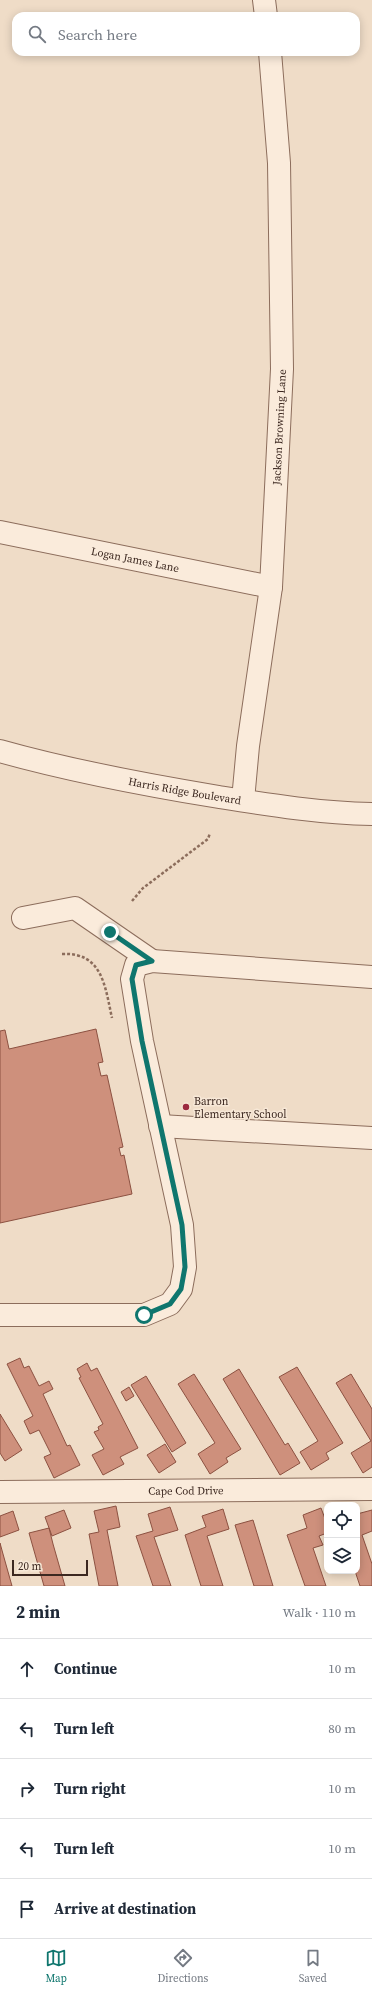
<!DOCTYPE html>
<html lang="en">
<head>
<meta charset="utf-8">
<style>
  :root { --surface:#fff; --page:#f6f6f7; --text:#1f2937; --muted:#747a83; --line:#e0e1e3; --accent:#0f766e }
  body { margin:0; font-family:"Source Serif 4",serif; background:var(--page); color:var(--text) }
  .controls { position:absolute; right:12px; bottom:12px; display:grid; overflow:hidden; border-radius:8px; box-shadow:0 2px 10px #0003 }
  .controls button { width:36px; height:36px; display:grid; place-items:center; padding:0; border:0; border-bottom:1px solid var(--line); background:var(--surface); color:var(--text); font:20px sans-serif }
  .scale { position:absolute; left:12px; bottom:10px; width:76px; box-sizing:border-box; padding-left:4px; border:2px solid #3c2820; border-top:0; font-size:11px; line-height:14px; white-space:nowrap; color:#3c2820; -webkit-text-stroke:3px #f7e8d7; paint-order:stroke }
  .stop { position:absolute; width:12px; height:12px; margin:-9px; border:3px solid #0f766e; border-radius:50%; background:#fff }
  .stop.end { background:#0f766e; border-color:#fff; box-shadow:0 1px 4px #0008 }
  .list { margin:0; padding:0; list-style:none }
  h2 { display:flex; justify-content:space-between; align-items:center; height:52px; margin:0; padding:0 16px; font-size:17px }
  h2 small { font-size:13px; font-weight:400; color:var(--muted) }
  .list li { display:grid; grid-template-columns:26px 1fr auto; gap:12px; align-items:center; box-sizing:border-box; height:60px; padding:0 16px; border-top:1px solid var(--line) }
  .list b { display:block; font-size:15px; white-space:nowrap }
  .list em { font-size:13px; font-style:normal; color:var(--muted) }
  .icon { flex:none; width:22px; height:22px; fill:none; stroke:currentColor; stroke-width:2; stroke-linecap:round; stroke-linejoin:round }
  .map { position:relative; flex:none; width:372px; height:1586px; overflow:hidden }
  .search { position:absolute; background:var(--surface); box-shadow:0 2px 10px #0003; left:12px; right:12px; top:12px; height:44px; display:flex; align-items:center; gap:10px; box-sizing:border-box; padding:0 14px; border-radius:12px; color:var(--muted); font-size:15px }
  .sheet { height:352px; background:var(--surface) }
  nav { display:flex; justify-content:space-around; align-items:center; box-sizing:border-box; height:56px; border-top:1px solid var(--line); background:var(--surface); font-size:11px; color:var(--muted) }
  nav a { display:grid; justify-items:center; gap:2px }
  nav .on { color:var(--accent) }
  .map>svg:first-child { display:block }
  .building { fill:#ce907c; stroke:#8c5141 }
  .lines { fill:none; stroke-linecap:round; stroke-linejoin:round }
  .minor-casing { stroke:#8c6d5c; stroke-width:24 }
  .path { stroke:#8c6d5c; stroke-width:2.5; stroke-dasharray:3 2; stroke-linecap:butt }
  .minor { stroke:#faebdb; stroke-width:22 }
  .route { stroke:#0f766e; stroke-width:5 }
  .poi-dot { fill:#9c2a3f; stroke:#f7e8d7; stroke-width:1.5 }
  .labels { text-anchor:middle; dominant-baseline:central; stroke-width:3; stroke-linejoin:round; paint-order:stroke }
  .street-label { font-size:11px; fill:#3c2820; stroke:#f7e8d7 }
  .poi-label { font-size:11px; fill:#3c2820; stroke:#f7e8d7; text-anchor:start }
</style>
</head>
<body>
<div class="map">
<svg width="372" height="1586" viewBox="0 0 372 1586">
  <rect width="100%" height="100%" fill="#efdcc7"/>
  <!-- building -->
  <path class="building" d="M96 1029 103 1062 98 1063 101 1076 107 1075 123 1147 119 1148 121 1156 124 1155 132 1194 0 1223V1031L5 1030 9 1049Z
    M20 1358 24 1368 29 1366 39 1386 49 1381 53 1389 43 1394 67 1446 70 1445 80 1465 54 1478 44 1457 51 1454 39 1430 30 1434 24 1421 33 1416 7 1364Z
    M87 1363 91 1371 97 1368 138 1448 120 1457 124 1464 103 1475 92 1455 104 1449 94 1432 99 1430 98 1427 103 1424 79 1378 81 1377 77 1369Z
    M297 1367 343 1443 326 1453 329 1459 311 1470 300 1452 318 1441 279 1377Z
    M239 1369 285 1445 288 1443 300 1463 280 1475 223 1379Z
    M194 1374 241 1449 226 1458 228 1462 210 1474 198 1454 215 1443 178 1384Z
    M351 1374 372 1409V1467L363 1473 351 1453 371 1441 336 1383Z
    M146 1376 186 1443 172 1452 131 1385Z
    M129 1387 134 1396 126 1401 121 1392Z
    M0 1414 22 1450 5 1461 0 1453Z
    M165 1444 176 1462 159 1473 147 1455Z
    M116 1506 120 1527 107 1530 118 1586H99L89 1534 99 1532 94 1511Z
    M170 1507 178 1530 154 1537 171 1586H153L136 1536 153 1531 148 1514Z
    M321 1508 327 1524V1533L319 1536 323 1545 313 1548 326 1586H305L287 1535 307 1528 303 1515Z
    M223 1509 229 1529 207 1536 223 1586H201L185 1535 206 1527 202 1516Z
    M64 1510 71 1528 52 1536 45 1517Z
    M372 1510V1531L362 1535 372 1564V1586H360L355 1571H357V1514Z
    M13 1511 19 1530 0 1537V1516Z
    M253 1520 273 1586H254L235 1525Z
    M49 1528 53 1544 65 1586H44L29 1533Z
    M0 1543 3 1554 12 1586H0Z"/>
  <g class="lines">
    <!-- minor casing -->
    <g class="minor-casing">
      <g id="minor">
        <path d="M264 0 266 16"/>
        <path id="s1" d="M0 532 271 587"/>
        <path id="s2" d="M0 751C71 771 146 785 219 797 270 805 320 813 372 814"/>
        <path id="s3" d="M243 800 248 746 271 587 282 369 279 163 270 52"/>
        <path d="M23 918 75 908 152 961"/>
        <path d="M160 1126 372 1138"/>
        <path d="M0 1315H144L170 1304 181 1289 185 1267 182 1225 142 1041 132 979 136 965 152 961 372 977"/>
        <path id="s4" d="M0 1492 372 1489"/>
      </g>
    </g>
    <!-- path -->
    <path class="path" d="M132 901 143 888 208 839 210 833
      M62 954C103 952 105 987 112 1018"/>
    <!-- minor -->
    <use href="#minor" class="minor"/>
  </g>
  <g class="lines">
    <!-- route -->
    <path class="route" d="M110 932 152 961 136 965 132 979 142 1041 182 1225 185 1267 181 1289 170 1304 144 1315"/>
  </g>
  <!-- markers -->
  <circle class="poi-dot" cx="186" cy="1107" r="4"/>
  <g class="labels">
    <!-- street labels -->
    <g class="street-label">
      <text stroke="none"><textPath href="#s3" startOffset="375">Jackson Browning Lane</textPath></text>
      <text stroke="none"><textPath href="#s1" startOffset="138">Logan James Lane</textPath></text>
      <text stroke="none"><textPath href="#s2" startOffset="189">Harris Ridge Boulevard</textPath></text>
      <text stroke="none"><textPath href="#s4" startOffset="186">Cape Cod Drive</textPath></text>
    </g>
    <!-- poi labels -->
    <g class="poi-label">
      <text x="194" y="1101">Barron<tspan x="194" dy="13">Elementary School</tspan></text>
    </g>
  </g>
</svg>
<div class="controls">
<button><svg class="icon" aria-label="locate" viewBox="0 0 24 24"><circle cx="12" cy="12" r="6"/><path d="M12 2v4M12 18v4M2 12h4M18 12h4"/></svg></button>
<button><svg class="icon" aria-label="layers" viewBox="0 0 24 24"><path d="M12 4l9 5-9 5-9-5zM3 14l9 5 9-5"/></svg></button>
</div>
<div class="scale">20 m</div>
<div class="stop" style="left:144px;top:1315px"></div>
<div class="stop end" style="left:110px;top:932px"></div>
<div class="search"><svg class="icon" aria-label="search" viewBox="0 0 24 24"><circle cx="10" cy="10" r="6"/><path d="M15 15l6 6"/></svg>Search here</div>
</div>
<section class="sheet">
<h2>2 min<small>Walk · 110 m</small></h2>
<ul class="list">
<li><svg class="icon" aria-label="ahead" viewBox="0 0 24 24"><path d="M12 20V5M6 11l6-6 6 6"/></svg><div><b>Continue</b></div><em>10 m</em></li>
<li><svg class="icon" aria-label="left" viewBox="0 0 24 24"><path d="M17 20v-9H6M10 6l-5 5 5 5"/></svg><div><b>Turn left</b></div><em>80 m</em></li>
<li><svg class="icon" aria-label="right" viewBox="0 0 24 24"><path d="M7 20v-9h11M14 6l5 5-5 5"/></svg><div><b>Turn right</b></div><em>10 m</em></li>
<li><svg class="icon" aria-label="left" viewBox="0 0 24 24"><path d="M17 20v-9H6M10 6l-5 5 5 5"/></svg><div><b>Turn left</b></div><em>10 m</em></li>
<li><svg class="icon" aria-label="arrive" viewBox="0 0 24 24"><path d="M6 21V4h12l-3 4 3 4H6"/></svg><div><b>Arrive at destination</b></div></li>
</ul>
</section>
<nav>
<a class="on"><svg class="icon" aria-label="map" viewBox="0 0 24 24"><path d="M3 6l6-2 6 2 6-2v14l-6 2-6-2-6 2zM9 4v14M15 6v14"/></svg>Map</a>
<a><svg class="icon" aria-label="directions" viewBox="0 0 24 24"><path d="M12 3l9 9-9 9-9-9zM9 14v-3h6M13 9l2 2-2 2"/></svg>Directions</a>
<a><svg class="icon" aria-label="saved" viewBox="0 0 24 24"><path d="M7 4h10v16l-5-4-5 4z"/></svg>Saved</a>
</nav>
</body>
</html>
